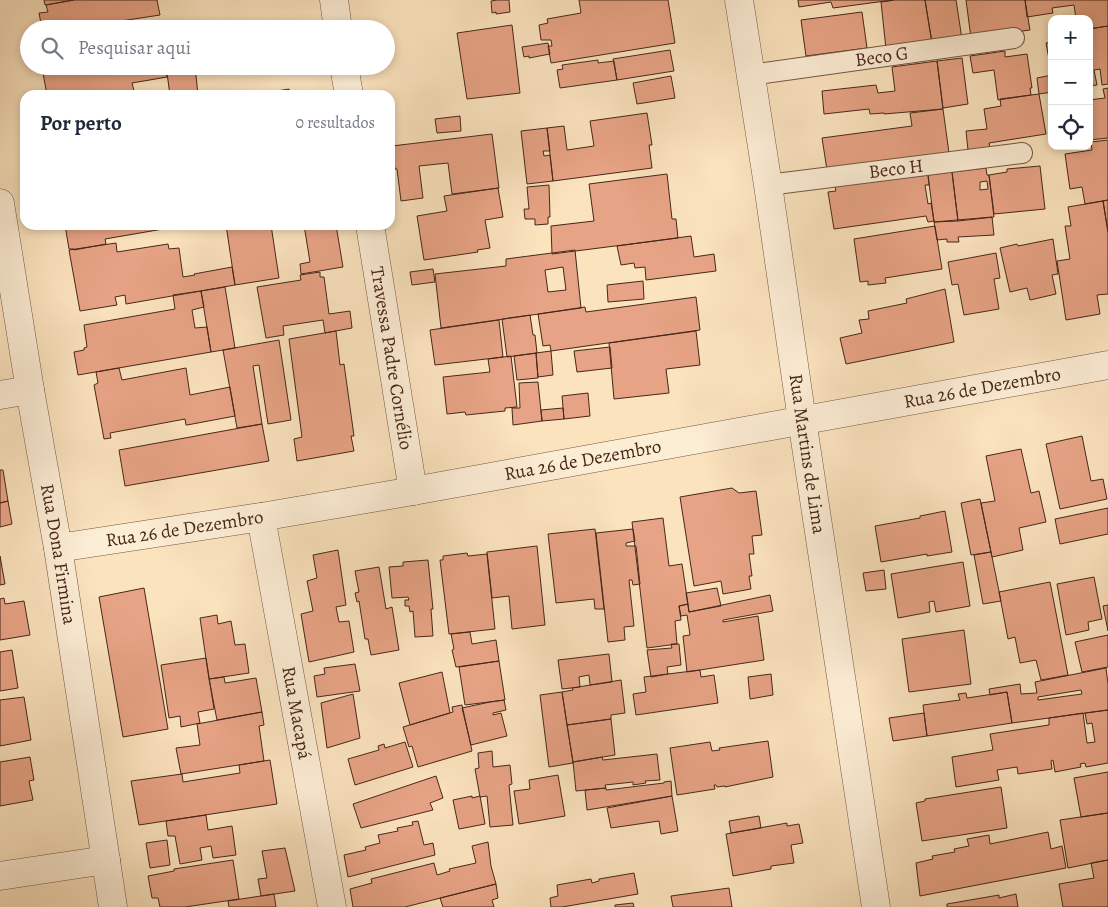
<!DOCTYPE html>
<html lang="pt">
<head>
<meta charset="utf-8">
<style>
  :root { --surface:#fff; --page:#f2f2f3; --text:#1f2937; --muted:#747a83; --line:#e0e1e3 }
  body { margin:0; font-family:Alegreya,serif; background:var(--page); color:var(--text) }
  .controls { position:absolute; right:15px; top:15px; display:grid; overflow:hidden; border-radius:10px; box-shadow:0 2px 8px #0003 }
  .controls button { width:45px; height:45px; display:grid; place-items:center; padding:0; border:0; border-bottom:1px solid var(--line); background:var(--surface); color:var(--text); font:25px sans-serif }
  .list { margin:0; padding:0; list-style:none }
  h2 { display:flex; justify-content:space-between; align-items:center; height:65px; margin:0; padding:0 20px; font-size:21px }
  h2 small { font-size:16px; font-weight:400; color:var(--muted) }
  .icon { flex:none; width:28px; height:28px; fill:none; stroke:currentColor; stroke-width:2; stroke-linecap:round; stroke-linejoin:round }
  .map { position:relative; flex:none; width:1108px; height:907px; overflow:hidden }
  .search { position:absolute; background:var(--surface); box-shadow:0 2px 8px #0003; left:20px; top:20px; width:375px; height:55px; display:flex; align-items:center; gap:12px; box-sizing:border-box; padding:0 18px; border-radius:28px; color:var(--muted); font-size:19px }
  .panel { position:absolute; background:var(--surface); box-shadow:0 2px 8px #0003; left:20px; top:90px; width:375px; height:140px; border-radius:15px }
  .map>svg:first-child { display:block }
  .building { fill:#e7a385; stroke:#47271a; fill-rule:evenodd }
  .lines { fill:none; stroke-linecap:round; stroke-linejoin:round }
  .service-casing { stroke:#745643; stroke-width:22 }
  .minor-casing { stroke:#745643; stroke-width:29 }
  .tertiary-casing { stroke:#745643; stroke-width:29 }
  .service { stroke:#fcedd5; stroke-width:20 }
  .minor { stroke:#fcedd5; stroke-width:28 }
  .tertiary { stroke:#fcedd5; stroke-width:28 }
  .labels { text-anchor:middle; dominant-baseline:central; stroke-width:4; stroke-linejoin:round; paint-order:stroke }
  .street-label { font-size:19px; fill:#47271a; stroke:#fcedd5 }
</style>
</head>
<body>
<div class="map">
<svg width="1108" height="907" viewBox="0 0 1108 907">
  <rect width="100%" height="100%" fill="#fbe3be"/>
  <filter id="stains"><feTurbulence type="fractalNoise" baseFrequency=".004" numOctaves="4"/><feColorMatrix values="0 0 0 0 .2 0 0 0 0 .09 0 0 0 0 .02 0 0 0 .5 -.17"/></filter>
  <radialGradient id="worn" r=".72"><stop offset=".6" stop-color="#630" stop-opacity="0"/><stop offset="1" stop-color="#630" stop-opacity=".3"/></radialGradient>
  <!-- building -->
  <path class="building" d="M44 0H74L45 5Z
    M74 0H157L160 15 108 23 109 29H42L39 13 48 12 46 5Z
    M497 0H509L510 12 496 14V12L492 13 491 1Z
    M579 0H668L675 43 551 63 548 46H552L551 40H541L539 25 548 23 547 19 581 13Z
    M798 0H893L833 8 831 2 799 7Z
    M895 0H925L932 43 886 49 881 2Z
    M925 0H956L962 39 932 43Z
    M966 0H1025L1030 30 971 38Z
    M1025 0H1108V26L1089 29V19H1076L1074 5 1052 8 1053 13 1027 17Z
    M862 12 867 48 806 56 801 20Z
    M512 25 520 93 467 99 457 33Z
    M1108 26V84L1102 85 1100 69 1094 70 1097 85 1089 86V29Z
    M1052 42V75L1046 43Z
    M548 43 550 54 529 58V56L524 57 522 47Z
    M670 50 674 71 617 80 613 59Z
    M1005 51V57L1027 54 1032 88H1030L1031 95 998 100 994 70 973 73 970 56Z
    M962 58 968 104 943 108 937 61Z
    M598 60V63L614 61 617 80 560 88 557 70 563 69 562 65Z
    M937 61 943 109 884 114V113L870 114 869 109 824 114 822 91 876 85 878 93 895 91 892 67Z
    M51 66H166L167 77 132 83 135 95H47L42 68Z
    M166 66H195L198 95H170Z
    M1052 75V92L1039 94 1037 78Z
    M671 76 675 98 637 104 633 83Z
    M1108 88V138L1089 140V100L1105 98 1103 89Z
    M289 89 290 95H253Z
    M1039 94 1046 134 989 143 990 148 968 150 966 131 987 129 984 109 1001 106 1000 99Z
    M943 109 949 153 827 170 822 138 912 126 910 113Z
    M647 113 652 145H649L652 168 553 181 547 128 564 126 567 150 594 146 590 121Z
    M460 116 461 131 437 133 435 119Z
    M547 128 550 151H543L544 156 550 155 553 181 527 184 521 131Z
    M492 134 499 188 452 194 448 163 419 166 423 198 401 201 397 169H395L392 146Z
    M1108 140V200L1085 204 1082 187 1070 189 1065 154 1092 150 1091 142Z
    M1040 166 1045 209 994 214 989 175 1007 172V169Z
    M986 168 987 175H989L994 217 958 221 952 172ZM987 181 988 189 980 190V182Z
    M952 172 958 221 934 222 928 175Z
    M667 174 672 219H676L678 238 552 254 551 226 594 221 589 184Z
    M928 175 929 185H925L928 204 931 203 934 221 928 222 926 216 834 229 828 192 836 191 835 186Z
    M549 185 550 217H548V224L535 225V219H525L524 209H529L527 187Z
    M498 188 503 217 485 220 490 248 477 250 478 252 424 260 417 216 447 211 444 196Z
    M1108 200V232L1103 201Z
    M1103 201 1108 232V294L1097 295 1100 314 1066 320 1057 261 1070 259 1065 226H1071L1068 207Z
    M992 217 994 235 958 237 959 242H947V239L937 240 934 222Z
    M65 225H163V229L105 239 106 244 74 250V249H69Z
    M226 225H271L279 278 235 285Z
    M304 225H336L343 267 301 274 300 264 310 262Z
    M935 226 942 269 885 278 886 283 868 285V281L860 282 854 239Z
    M691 236 694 257 714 254 716 271 646 280 645 267 635 268 634 263 621 265 617 246Z
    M1053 239 1058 274 1052 275 1056 294 1030 300 1027 288 1010 292 1000 248 1017 244 1018 246Z
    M116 243 117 252 168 244 169 249 179 248 183 277 195 275 194 274 232 267 235 285 126 304 125 295 115 297 117 305 80 311 69 250Z
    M575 250 581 308 441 328 435 274 506 266V259ZM563 267 566 290 548 292 545 270Z
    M996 253 1000 278 994 279 999 309 964 315 958 284 952 285 948 262Z
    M433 269 435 282 412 285 410 272Z
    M320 272V277H324L329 314 350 311 352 328 325 333 323 320 283 326 284 335 266 338 257 287 301 280 300 275Z
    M643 281 644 299 608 302 607 285Z
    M225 287 235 348 211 352 201 291Z
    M945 289 954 342 846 364 840 338 862 333 859 320 869 319 868 311 907 303 906 299Z
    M201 291 204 307 192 310 195 328 207 327 211 352 78 375 74 352 84 350V348L87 347 84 325 175 309 173 295Z
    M696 297 700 330 551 351 550 345 543 346 538 314 585 307 586 312Z
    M530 315 533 335H535L537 353 507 357 502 319Z
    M499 320 503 357 435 365 430 330Z
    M336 331 340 365 344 364 354 436H351L354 451 297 461 294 439 302 437 289 339Z
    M696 331 700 365 666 369 669 393 614 399 609 343Z
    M279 340 291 420 268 424 259 365 253 366 262 424 237 428 223 350Z
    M610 347 612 368 577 372 574 351Z
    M551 351 553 375 538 377 536 353Z
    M536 353 538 378 517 380 514 356Z
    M511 356 517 407 505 408V411L466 415 465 412 447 414 443 377 490 372 488 359Z
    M119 368 122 380 186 368 190 395 230 387 235 416 187 425H186L185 419 110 433 111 438 104 439 94 385 98 383 96 372Z
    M538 382 542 421 513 425 512 408H520L519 383Z
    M588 393 590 416 564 419 562 396Z
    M563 408 564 419 542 421 541 410Z
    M262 424 269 461 125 486 119 450Z
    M1082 436 1091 481 1103 479 1107 499 1060 509 1046 444Z
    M1021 449 1031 493 1039 491 1046 522 1019 528 1023 550 992 557 981 503 995 501 986 456Z
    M0 470H3L8 501 0 503Z
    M732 488 739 493 756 491 762 535 752 536 754 554H749L752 576H749L751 589 723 594 721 581 694 586 680 497Z
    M980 499 991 552 971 555 961 503Z
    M8 501 12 524 0 527V503Z
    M1108 508V534L1060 544 1055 519Z
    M945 511 952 552 927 556V554L881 562 875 526 920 518V516Z
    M663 518 669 566 682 564 688 604 679 606 681 620 675 621 677 644 647 648 632 522Z
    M595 529 604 609H595L594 599 556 603 548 534Z
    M633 529 635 541 626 543V546H636L640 584 633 585 632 580H629L634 626 624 627 625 640 608 642 596 533Z
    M537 546 545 625 512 629 509 596 492 598 487 552Z
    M338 550 346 605 336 607 339 622 349 621 354 652 309 662 301 614 313 611 307 581 317 578 313 555Z
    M991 552 1001 601 983 604 974 555Z
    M467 553 468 556 487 554 495 629 449 634 440 560H443V556Z
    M0 556 5 584 0 585Z
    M428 560 433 609H431L433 636 415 637 413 611 410 612 409 606H405V600H409L408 597 392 598 389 567 403 566V562Z
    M963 562 970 606 936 612 934 601 929 602 930 612 898 618 891 574Z
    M379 567 386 609 392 607 399 650 371 655 368 639H365L359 601 357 602 355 593 359 592 355 571Z
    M884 570 886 589 866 591 863 573Z
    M1094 577 1102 619 1088 622 1089 630 1066 635 1057 584Z
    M1050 582 1068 675 1041 680 1036 660 1020 663 1015 637 1008 639 999 592Z
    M144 588 168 729 123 737 99 597Z
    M717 588 721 606 689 612 686 593Z
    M770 595 773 611 723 620V622L758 616 764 660 687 672 683 636 690 635 687 615 681 616 679 606 688 604 689 612Z
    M4 598 5 604 24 601 30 635 0 640V599Z
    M1108 605V631L1103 606Z
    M217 615 218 624 231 621 235 645 245 644 249 673 209 679 200 618Z
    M964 630 971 684 909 692 902 639Z
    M470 632 472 644 496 640 499 661 456 667 452 650 454 649 451 634Z
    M1108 635V667L1082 672 1075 642Z
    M671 644H679L681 665 667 667 668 674 651 677 647 650 672 648Z
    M12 650 18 688 0 691V652Z
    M609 654 612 682 590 685 589 675 579 677 580 687 562 689 558 660Z
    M206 658 214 709 198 712 200 723 181 727 180 716 169 718 161 665Z
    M499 661 505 700 465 705 459 667Z
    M355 664 360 691 317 697 314 676 325 674 324 668Z
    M1106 668 1108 684V710L1012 723 1007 692 990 695 989 689 1020 684 1021 694 1037 693 1035 682ZM1081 690 1082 694 1038 700V697Z
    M700 670 701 677 714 675 718 703 636 715 633 694 646 692 644 677Z
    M442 672 450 713 410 725 399 683Z
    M771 674 773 695 750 699 748 677Z
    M224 677 225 683 256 678 262 712 217 720 209 679Z
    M621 680 625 713 611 715V719L567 725 562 692 573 690 572 688Z
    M562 692 573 763 549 767 540 695Z
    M1007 692 1012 723 927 736 923 705 960 700 958 694 966 693 967 698Z
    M353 694 360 738 327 748 321 703Z
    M24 697 31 740 0 746V700Z
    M504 700 506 710 493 713V715L501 713 507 736 471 745 462 708 490 702Z
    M462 705 472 751 418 767 412 746 409 747 403 727 453 712 452 707Z
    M1108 710V763L1086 767 1085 763 1080 764 1081 767 1055 772 1053 760 1051 761 1052 769 1018 774 1017 767 997 770 999 780 956 787 952 757 993 750 990 734 1049 725V718L1083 713 1087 743 1095 742 1092 723 1087 724 1085 713Z
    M262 712 264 725 259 726 264 761 181 774 176 748 200 745 197 724Z
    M924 713 927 736 893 741 889 718Z
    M611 719 615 755 573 762 567 725Z
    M768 741 773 777 725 787V786L717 787 716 785H714L715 789 677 795 670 748 710 742 712 751 720 750 719 748Z
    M405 742 413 767 355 785 348 759 379 750 378 746 384 744 385 748Z
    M492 751 493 767 510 765 512 784 509 785 513 825 490 827 487 796 480 797 475 769 479 768 478 753Z
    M657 754 660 780 645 781 646 783 633 785V782L605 785 606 788 576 791 573 762 602 757 603 760Z
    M30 757 34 780 29 781 33 800 0 806V762Z
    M270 760 277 804 139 825 131 781 182 774 183 782 240 773 239 765Z
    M1108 772V813L1081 817 1074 778Z
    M558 775 565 816 519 824 514 791 530 789 529 780Z
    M436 776 443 798 430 803 433 810 361 828 353 804Z
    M671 781 672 796 587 810 585 790 606 788V790L664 783V782Z
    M1001 787 1007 828 922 841 916 803 925 801V799Z
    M472 796V798L480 796 485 824 459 829 453 800Z
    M672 796 678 831 661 834 659 821 611 828 607 808Z
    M1108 813V860L1068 868 1060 820Z
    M206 815 208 830 232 826 236 855 213 858 211 846 200 848 202 860 180 864 175 836H168L166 821Z
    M759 816 761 828 731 833 729 821Z
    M418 821 424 845 433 843 435 855 348 877 344 855 366 850 365 847 380 843 378 835 398 831 397 828 413 825 412 822Z
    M787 823V826L799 824 803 843 791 845 794 863 771 866V869L733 876 726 834Z
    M1048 832 1051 849 1062 846 1066 868 920 896 916 863 933 859 932 856 955 852 954 849 969 846 967 839 989 835 990 844Z
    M167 840 170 865 150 868 146 843Z
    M488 842 491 866 496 884 405 907H353L350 889 372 883 371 879 434 863 437 875 450 871 449 869 476 863 472 846Z
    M285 848 295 891 261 896 258 879 267 878 262 851Z
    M233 860 239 899 185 907H160L158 898H152L148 876 174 871V869Z
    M1108 860V907H1063L1059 884 1094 878 1091 863Z
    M634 873 638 894 562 907H551L550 898 558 896 557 885 591 879 592 883 599 881V879Z
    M496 884 498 898 492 900 494 907H443L440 898Z
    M729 888 732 907H673L671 896Z
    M274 894 276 907H229L228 901Z
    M1016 894 1018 907H947V904L999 895V898Z
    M633 903 634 907H615V905Z"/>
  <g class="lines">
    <!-- service casing -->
    <g class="service-casing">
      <g id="service">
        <path id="s1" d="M751 75 1014 38"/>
        <path id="s2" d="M768 185 1022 153"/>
      </g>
    </g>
    <!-- minor casing -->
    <g class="minor-casing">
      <g id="minor">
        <path d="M334 0 338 29"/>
        <path id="s3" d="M739 0 768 185 802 420 876 907"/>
        <path d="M344 66 349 95"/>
        <path id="s4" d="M370 225 413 491"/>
        <path d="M0 395 30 390"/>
        <path id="s5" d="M261 517 332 907"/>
        <path id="s6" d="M58 548 261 517 413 491 1108 365"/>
        <path d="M0 876 106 860"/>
      </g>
    </g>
    <!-- tertiary casing -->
    <g class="tertiary-casing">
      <g id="tertiary">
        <path id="s7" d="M0 203 30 390 58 548 113 907"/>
      </g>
    </g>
    <!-- service -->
    <use href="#service" class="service"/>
    <!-- minor -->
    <use href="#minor" class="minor"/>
    <!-- tertiary -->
    <use href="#tertiary" class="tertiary"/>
  </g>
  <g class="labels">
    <!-- street labels -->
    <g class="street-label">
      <text stroke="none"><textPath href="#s1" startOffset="132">Beco G</textPath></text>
      <text stroke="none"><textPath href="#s2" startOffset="129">Beco H</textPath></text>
      <text stroke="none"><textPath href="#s4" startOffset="135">Travessa Padre Cornélio</textPath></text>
      <text stroke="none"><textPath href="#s6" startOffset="938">Rua 26 de Dezembro</textPath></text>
      <text stroke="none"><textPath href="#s3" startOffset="459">Rua Martins de Lima</textPath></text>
      <text stroke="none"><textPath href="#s6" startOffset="532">Rua 26 de Dezembro</textPath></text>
      <text stroke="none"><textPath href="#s6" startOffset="128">Rua 26 de Dezembro</textPath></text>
      <text stroke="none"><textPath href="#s7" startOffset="356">Rua Dona Firmina</textPath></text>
      <text stroke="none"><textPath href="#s5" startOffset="199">Rua Macapá</textPath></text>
    </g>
  </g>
  <rect width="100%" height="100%" filter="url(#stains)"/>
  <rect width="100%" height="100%" fill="url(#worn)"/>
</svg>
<div class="controls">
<button>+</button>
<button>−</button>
<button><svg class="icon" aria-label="locate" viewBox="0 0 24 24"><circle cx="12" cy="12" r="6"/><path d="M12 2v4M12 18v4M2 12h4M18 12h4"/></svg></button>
</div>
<div class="search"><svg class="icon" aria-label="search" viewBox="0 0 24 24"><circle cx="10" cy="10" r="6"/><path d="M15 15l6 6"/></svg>Pesquisar aqui</div>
<section class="panel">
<h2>Por perto<small>0 resultados</small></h2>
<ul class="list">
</ul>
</section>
</div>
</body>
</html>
